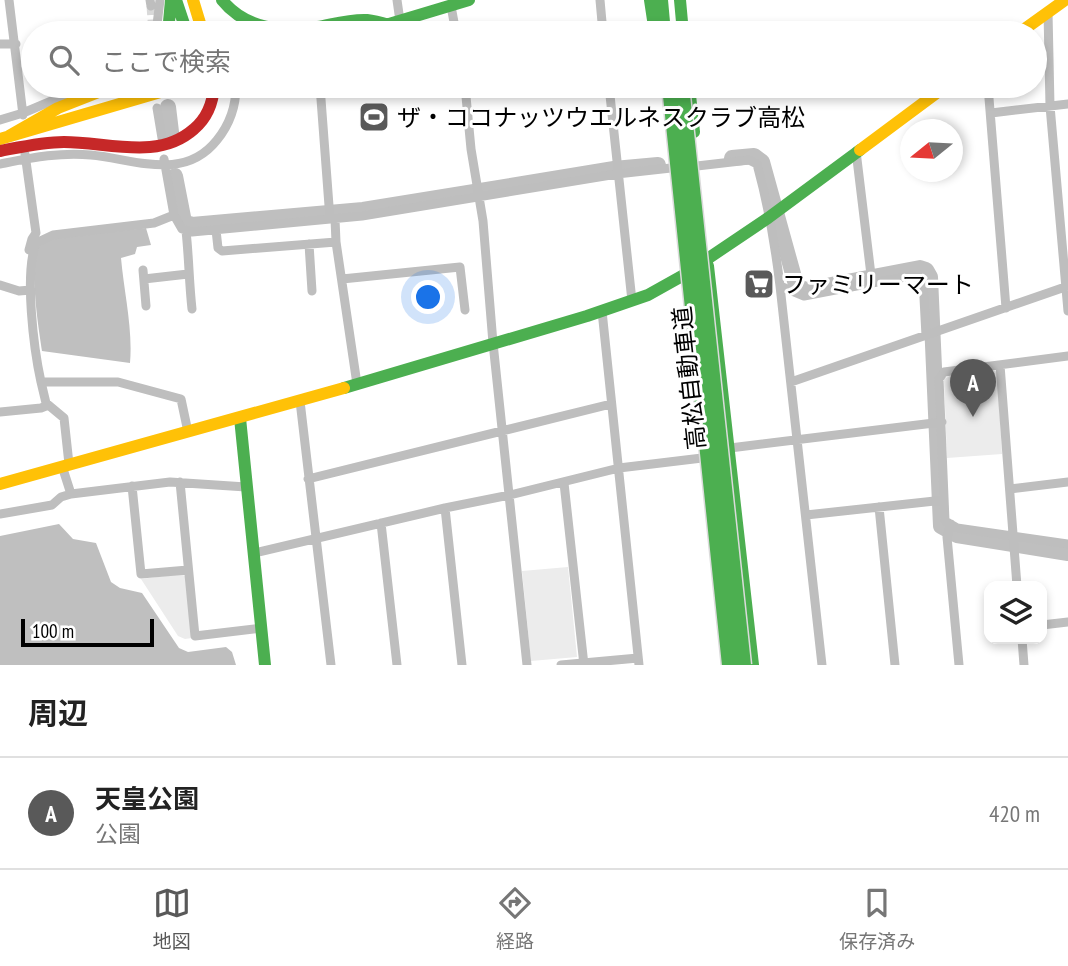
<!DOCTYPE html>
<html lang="ja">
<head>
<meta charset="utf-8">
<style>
  :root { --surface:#fff; --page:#f2f2f2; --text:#222; --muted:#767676; --line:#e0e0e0; --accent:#595959 }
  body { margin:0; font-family:"PT Sans Narrow","Noto Sans JP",sans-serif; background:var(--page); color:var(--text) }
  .controls { position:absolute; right:21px; bottom:21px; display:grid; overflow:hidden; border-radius:14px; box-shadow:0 4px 10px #0003 }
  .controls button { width:63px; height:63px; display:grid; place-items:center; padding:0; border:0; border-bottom:2px solid var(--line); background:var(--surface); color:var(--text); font:35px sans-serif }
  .compass { position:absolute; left:900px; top:119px; width:63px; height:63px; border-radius:50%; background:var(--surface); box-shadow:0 4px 10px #0003; rotate:252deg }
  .scale { position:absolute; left:21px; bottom:18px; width:133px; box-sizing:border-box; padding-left:7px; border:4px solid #000; border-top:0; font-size:19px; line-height:24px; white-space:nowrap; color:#000; -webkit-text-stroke:5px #fff; paint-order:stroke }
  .you { position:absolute; left:429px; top:298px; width:24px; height:24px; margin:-18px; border:5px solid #fff; border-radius:50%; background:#1a73e8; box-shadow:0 0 0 10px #1a73e833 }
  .badge { display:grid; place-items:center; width:46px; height:46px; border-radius:50%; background:var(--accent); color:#fff; font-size:23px; font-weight:700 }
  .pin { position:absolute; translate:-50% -58px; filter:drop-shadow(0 2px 4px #0008) }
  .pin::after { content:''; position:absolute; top:37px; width:24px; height:21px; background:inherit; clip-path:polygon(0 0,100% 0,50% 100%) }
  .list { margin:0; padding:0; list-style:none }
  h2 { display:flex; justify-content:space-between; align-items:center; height:91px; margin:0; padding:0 28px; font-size:30px }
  h2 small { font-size:23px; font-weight:400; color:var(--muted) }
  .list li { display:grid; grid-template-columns:46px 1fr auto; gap:21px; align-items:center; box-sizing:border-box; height:112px; padding:0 28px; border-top:2px solid var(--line) }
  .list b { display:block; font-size:26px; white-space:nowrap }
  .list p { margin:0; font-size:23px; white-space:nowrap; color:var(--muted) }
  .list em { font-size:23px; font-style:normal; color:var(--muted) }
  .icon { flex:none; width:38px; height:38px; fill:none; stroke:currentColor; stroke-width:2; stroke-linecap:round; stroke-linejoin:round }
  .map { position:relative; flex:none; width:1068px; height:665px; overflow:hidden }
  .search { position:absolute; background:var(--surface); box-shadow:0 4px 10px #0003; left:21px; right:21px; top:21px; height:77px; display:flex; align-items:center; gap:18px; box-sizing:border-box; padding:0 24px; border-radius:38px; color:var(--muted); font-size:26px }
  .sheet { height:203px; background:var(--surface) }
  nav { display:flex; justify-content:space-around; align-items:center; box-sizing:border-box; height:98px; border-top:2px solid var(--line); background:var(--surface); font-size:19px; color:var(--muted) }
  nav a { display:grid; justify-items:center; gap:4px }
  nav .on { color:var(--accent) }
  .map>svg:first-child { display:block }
  .green { fill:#ececec }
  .water { fill:#bfbfbf }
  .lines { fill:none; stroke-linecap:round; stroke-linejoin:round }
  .river { stroke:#bfbfbf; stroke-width:16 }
  .street-tunnel { stroke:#d9d9d9; stroke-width:9; stroke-dasharray:9 4.5; stroke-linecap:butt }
  .street { stroke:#bebebe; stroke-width:9 }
  .fast { stroke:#4caf50; stroke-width:12 }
  .slow { stroke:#ffc107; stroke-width:12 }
  .jam { stroke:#c62828; stroke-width:12 }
  .fast-bridge-casing { stroke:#dbdbdb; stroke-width:19; stroke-linecap:butt }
  .fast-bridge { stroke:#4caf50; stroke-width:16 }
  .labels { text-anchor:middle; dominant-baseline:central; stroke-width:6; stroke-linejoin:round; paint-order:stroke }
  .poi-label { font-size:24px; fill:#000; stroke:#fff; text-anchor:start }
  .street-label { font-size:24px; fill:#000; stroke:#fff }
</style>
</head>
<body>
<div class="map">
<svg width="1068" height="665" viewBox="0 0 1068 665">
  <rect width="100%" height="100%" fill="#fff"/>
  <!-- green -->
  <path class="green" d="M993 370 997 372 1002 454 947 458 944 379 950 376Z
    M568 567 577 657 531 661 522 571Z
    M181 574 185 576 192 638 185 639 178 636 141 579Z"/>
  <!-- water -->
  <path class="water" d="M146 228 151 245 137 247 135 254 121 258C124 292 133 329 130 363L42 351C38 324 29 270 39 244L55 238Z
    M59 524 73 539 96 543 111 582 120 588 142 593 179 648 188 652 226 647 232 652 236 665H0V536Z"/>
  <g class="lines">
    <!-- river -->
    <path class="river" d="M168 107 171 132
      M732 158 754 156 762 162 795 281 797 286 805 290 920 268 926 270 930 277 941 526 957 535 1068 553
      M175 176 184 222 192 225 363 210 614 169 658 165"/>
    <!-- street-tunnel -->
    <path class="street-tunnel" d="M151 6 153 33"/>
    <!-- street -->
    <path class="street" d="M9 0 23 115
      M150 0 151 6
      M397 0 400 21
      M600 0 603 33
      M451 6 456 33
      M1048 12 1050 106 1068 311
      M156 33 160 0
      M0 44H16
      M320 86 330 219
      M465 86 471 149 483 221 493 343 527 665
      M609 86 632 301
      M988 86 1006 308
      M157 108 162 138
      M991 113 1068 104
      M0 120 23 113 87 86
      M856 151 872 283 911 276 923 279 926 336
      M25 154 36 233 32 239 29 250
      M164 159 174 215 182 229 192 232 362 216 617 174 671 168
      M0 164C31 158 59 152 91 155 134 159 184 182 217 140 230 124 236 107 236 86
      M697 166 749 160 757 164C768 204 775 244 780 286L822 665
      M335 219 336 242 357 384
      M216 230 218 248 222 251 336 242
      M186 231C189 258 189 282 192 309
      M309 244 312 291
      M143 270 146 306
      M144 279 188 274
      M342 279 460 267 465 310
      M0 285 19 291 31 290
      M780 286 804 296 872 283
      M602 311 639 665
      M1068 356 944 372 939 379 945 521 957 528 1068 544
      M1000 365 1017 586
      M41 382C34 350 24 274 36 243L53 235 154 223 174 215
      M791 382 1068 286
      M300 401 331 665
      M0 412 41 408 46 406V403
      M730 448 942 422
      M69 464 64 418 46 403 41 382H118L181 399 188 432
      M62 466 71 494
      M308 479 611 404
      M180 482 195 636 262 628
      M564 483 584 665
      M132 486 141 574 188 570
      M1010 489 1068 482
      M879 507 895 665
      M445 508 462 665
      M0 514 52 505 61 497 71 494 170 482 246 487
      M806 515 944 500
      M381 523 397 665
      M951 524 947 537 959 665
      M254 553 445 508 510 495 619 468 702 458
      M1042 625 1068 622
      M1022 639 1024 665
      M561 665 638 658"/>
    <!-- fast -->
    <path class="fast" d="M176 0 187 33
      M222 0C245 29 283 33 318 27 334 24 351 19 367 20 375 21 382 23 389 25
      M650 0 655 33
      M662 0 665 33
      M680 0 683 33
      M168 33 171 0
      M359 33 469 0
      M689 86 694 132
      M708 266 753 665
      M344 388 587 316 648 295 682 276 768 218 860 150
      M240 418 265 665"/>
    <!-- slow -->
    <path class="slow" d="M193 0 203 33
      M1019 33 1065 0
      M9 136 58 108 114 86
      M0 139 181 86
      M860 150 946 86
      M0 484 344 388"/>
    <!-- jam -->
    <path class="jam" d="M0 151C21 147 43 142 64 142 108 142 158 161 194 129 207 118 213 102 214 86"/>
    <!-- fast-bridge casing -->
    <g class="fast-bridge-casing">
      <path id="fast-bridge" d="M670 86 730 665
        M681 86 743 665"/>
    </g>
    <!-- fast-bridge -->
    <use href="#fast-bridge" class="fast-bridge"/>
  </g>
  <!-- icons -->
  <defs>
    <g id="stadium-square" transform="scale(1.575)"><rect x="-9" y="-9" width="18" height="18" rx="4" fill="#595959" stroke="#fff"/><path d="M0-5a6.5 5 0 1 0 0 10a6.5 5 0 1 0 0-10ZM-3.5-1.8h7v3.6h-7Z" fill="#fff"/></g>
    <g id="supermarket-square" transform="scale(1.575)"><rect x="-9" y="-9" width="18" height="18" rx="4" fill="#595959" stroke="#fff"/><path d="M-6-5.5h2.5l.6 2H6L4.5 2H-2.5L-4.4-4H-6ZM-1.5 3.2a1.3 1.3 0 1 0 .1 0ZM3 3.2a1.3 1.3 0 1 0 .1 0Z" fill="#fff"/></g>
  </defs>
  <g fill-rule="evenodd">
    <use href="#stadium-square" x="374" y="117"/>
    <use href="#supermarket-square" x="759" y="284"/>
  </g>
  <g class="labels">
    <!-- poi labels -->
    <g class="poi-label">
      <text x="397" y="117">ザ・ココナッツウエルネスクラブ高松</text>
      <text x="782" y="284">ファミリーマート</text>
    </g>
    <!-- street labels -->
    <g class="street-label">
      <text transform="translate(689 378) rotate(-96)">高松自動車道</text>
    </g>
  </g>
</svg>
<div class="controls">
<button><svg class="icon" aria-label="layers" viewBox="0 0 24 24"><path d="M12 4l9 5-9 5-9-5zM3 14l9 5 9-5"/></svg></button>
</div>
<svg class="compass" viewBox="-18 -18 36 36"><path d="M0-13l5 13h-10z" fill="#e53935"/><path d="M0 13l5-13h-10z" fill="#767676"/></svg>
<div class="scale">100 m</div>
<div class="you"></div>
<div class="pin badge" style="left:973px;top:417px">A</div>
<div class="search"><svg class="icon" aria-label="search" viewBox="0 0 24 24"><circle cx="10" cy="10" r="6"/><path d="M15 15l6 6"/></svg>ここで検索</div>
</div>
<section class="sheet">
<h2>周辺<small></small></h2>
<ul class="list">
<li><span class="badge">A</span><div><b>天皇公園</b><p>公園</p></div><em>420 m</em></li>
</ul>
</section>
<nav>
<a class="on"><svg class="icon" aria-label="map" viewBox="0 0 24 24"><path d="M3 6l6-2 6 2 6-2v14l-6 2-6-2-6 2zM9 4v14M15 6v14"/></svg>地図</a>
<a><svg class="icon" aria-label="directions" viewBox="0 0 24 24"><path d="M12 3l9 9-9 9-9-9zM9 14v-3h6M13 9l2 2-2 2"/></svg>経路</a>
<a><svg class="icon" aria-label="saved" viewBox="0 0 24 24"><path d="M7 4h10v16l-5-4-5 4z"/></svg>保存済み</a>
</nav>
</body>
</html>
